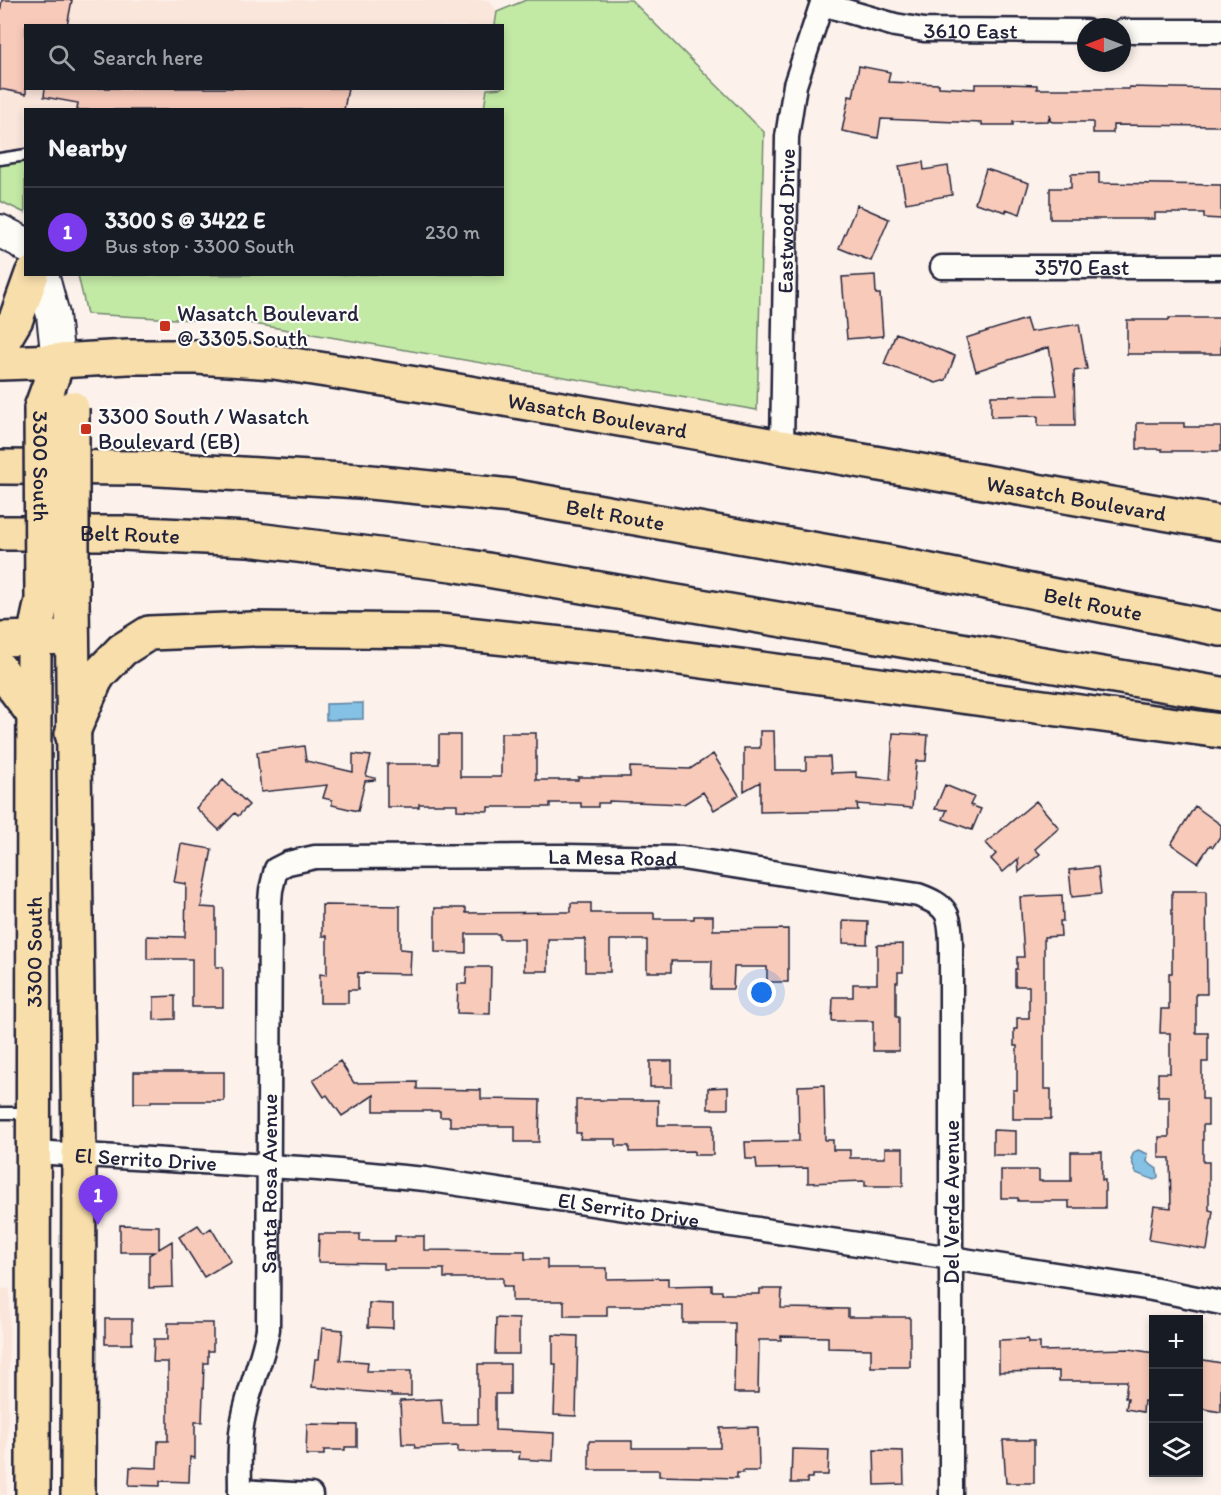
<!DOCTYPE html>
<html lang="en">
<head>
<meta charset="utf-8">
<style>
  :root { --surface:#171b24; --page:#242831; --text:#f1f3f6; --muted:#9ea1a6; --line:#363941; --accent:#7c3aed }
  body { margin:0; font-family:Itim,sans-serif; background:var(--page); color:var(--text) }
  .controls { position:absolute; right:18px; bottom:18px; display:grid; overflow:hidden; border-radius:0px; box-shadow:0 3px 9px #0003 }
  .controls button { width:54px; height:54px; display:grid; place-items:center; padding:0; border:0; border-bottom:2px solid var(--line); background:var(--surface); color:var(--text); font:30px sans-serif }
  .compass { position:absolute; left:1077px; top:18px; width:54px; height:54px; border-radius:50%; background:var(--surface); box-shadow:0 3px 9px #0003; rotate:270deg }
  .you { position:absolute; left:762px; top:993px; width:21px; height:21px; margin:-15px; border:4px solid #fff; border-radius:50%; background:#1a73e8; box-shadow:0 0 0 9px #1a73e833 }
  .badge { display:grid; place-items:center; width:39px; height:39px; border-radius:50%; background:var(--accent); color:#fff; font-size:20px; font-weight:700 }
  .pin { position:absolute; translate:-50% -50px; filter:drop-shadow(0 2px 3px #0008) }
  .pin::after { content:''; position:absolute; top:32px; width:21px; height:18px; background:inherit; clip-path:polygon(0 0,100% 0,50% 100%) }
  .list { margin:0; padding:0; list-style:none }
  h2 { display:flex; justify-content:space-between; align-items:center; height:78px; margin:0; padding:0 24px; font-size:26px }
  h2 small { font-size:20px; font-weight:400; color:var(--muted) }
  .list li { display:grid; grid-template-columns:39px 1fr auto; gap:18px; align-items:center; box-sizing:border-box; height:90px; padding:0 24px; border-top:2px solid var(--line) }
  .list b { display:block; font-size:22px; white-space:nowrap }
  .list p { margin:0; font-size:20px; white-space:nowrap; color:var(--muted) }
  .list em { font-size:20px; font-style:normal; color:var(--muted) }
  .icon { flex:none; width:33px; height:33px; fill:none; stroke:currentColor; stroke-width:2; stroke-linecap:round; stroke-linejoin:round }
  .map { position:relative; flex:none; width:1221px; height:1495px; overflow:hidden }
  .search { position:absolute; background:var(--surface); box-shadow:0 3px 9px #0003; left:24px; top:24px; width:480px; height:66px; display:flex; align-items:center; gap:15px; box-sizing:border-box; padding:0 21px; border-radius:0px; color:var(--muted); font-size:22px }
  .panel { position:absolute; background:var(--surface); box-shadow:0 3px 9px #0003; left:24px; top:108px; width:480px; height:168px; border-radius:0px }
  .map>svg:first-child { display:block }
  .built { fill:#fbe6dc }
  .green { fill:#c3eaa5; stroke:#728670; stroke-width:1.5 }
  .water { fill:#84c1e4; stroke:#5d81a0; stroke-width:1.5 }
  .building { fill:#f8caba; stroke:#22223b; stroke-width:1.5 }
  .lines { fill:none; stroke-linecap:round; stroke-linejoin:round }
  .lane-casing { stroke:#22223b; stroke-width:15 }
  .street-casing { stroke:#22223b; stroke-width:27 }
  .secondary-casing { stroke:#22223b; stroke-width:36 }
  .primary-casing { stroke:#22223b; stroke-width:38 }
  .highway-casing { stroke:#22223b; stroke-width:38 }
  .lane { stroke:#fdfcf7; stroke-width:10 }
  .street { stroke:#fdfcf7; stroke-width:22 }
  .secondary { stroke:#fdfcf7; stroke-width:32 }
  .primary { stroke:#f8deab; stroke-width:33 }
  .highway { stroke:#f8deab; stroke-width:33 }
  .primary-bridge-casing { stroke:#22223b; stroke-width:38; stroke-linecap:butt }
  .primary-bridge { stroke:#f8deab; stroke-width:33 }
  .poi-dot { fill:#c8321e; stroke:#fdfcf7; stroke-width:2 }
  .labels { text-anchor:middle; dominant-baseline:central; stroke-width:4.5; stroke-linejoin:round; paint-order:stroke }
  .street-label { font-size:22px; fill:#22223b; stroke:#fdfcf7 }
  .poi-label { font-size:22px; fill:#22223b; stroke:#fdfcf7; text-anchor:start }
</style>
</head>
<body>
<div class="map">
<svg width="1221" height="1495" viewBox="0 0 1221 1495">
  <rect width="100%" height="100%" fill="#fcf2eb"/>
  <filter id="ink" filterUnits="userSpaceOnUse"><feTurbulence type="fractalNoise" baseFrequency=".0167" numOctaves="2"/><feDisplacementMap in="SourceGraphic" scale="12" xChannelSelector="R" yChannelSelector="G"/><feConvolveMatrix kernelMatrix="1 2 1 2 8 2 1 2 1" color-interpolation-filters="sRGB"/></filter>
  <g filter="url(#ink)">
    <!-- built -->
    <path class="built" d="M0 0H490L497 12 495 26H26V88L487 89 484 109 26 110 25 161 19 160 0 164Z
      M0 1288 10 1289 7 1495H0Z"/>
    <!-- green -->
    <path class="green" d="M526 0H631L764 132 757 410 248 323 87 314 78 275 502 274V110L484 109 487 89 502 88V26L495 25 497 12Z
      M19 160 25 161V213L0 201V164Z"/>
    <!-- water -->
    <path class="water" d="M363 703V719L326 720V704Z
      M1138 1150 1148 1154 1147 1162 1157 1169 1158 1177 1154 1180 1136 1173 1131 1159 1134 1152Z"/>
    <!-- building -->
    <path class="building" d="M2 0H72L67 26H26V94L0 89V13Z
      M859 66 890 72 888 82 939 84V87L975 89V84H1006L1037 85V89H1129V87L1221 89V126L1113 125V133H1093V122H1053L1050 121V114L1048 121 1013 122V125H982V123L881 119 878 138 842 131 849 96 853 97Z
      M45 88H348L344 110H77L78 103 44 97Z
      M923 162 924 170 948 166 952 195 906 203 899 166Z
      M986 169 1029 183 1020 214 1006 209V212L975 203Z
      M1099 173V183L1221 185V219L1204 218V213H1155V219H1050V188H1071V174Z
      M857 205 889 219 871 261 839 248Z
      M875 275 876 294H880L883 336 847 339 842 277Z
      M1169 318H1221V354H1127V320H1169Z
      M1026 319 1030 332 1079 324 1087 369 1074 371 1075 426H1038V416L991 417V396L1057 395 1049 347 976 371 966 338Z
      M896 333 955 356 946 380 936 383 884 364Z
      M1137 423H1184V427H1221V451H1162V449H1137Z
      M760 731H774L775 770H806V757H830L831 773 856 772V777L890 780 893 733 928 735 926 761H916L912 808 857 804 858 810 760 812V782L744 791V748H760Z
      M501 733H536V780H578V777H630V767L690 769 713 754 739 795 714 810 703 792 684 804 609 801V803H598V807H581V803H550V807H488V811L457 810V804H419V807H387V764H439V735H460V777H501Z
      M304 746 306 761 353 772V754L371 756 366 776 375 778V780L365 781 358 811 332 805V800L323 798 327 785 261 792 257 752Z
      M223 780 249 805 238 816 235 813 219 830 196 808Z
      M945 785 974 797 970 805 981 809 972 830 943 819 947 810 935 809Z
      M1036 801 1059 828 1035 849 1040 854 1019 872 1018 859 1003 872 991 859 996 854 986 843Z
      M1195 806 1221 825V835L1213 847 1210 845 1198 863 1171 844Z
      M181 844 212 849 201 907 216 908V967H223V1007H192V959H147V936L185 937 186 884 174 882Z
      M1098 867 1101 894 1072 897 1069 870Z
      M1172 891H1206L1207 994H1196V1033H1208V1062H1202V1099H1208V1125H1203V1162H1209V1210L1213 1211 1207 1250 1149 1240 1154 1206 1171 1208 1170 1158H1159V1137H1169V1096H1158V1073H1170V1033H1160L1161 1009H1169V973H1172Z
      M1062 895 1063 921H1060L1061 936 1044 937V1089H1051V1119H1013V1090H1017V1046H1014V1029H1017V1018H1029V986H1015V969H1017V957H1024L1020 897Z
      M571 903H591V913H654V919H694V916H713V930L788 929V982H767V967H734L733 989H711L712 961H671V972H647V940H610V972H585V939H548V971H524V939H499V934H466V953L435 952V908H466V913L560 912H571Z
      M322 905 400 906V949L411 950 410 974 358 973V990H348V1003H320V974L327 975V936H322Z
      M843 921 868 922 867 944 843 943Z
      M903 944V972H898V982H896V1017H899V1051H873V1021H832L833 997H853V984H877V945Z
      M467 967H491L490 1014 457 1013 458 984H466Z
      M175 996V1019L154 1020V997Z
      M340 1061 354 1083 417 1082V1089L481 1090V1099L540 1100 539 1142H515V1126H450V1117H440V1111H374V1095L342 1116 327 1095 324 1097 313 1080Z
      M650 1061H672V1087H650Z
      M134 1072H224V1101H151V1103H134Z
      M824 1085 825 1140H833V1150H850V1158H885V1148H903V1186H865V1181L808 1183V1168L757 1169 756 1159H746L745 1142 799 1141 798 1086Z
      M728 1087V1109H708V1088Z
      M576 1100H658V1125H713V1155H694V1151L629 1152V1146H616V1139H580L581 1133H576Z
      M993 1130 1016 1131V1155H993Z
      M1071 1152H1102V1180H1105V1208H1069V1201H1018V1198H1001V1170H1039V1181H1071Z
      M120 1225 159 1226V1249L172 1241 173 1287 149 1288V1255L154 1252H120Z
      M198 1225 204 1233 211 1228 231 1261 204 1277 179 1237Z
      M319 1234H360V1241H395V1236H424V1250L525 1251V1259H547V1268H607V1279L668 1278V1286L712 1285V1291H722V1294H760V1289H782L781 1308 848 1309V1317H910V1367H871V1349L828 1348V1337L781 1336V1340H759L758 1393H734L735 1323H683V1306H607V1316H564V1301H512V1286H503V1278H444V1269H383V1263L318 1262Z
      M369 1303 393 1304V1328L368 1327Z
      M496 1318 519 1319V1354H495Z
      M105 1319H132V1344H105Z
      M168 1323H213V1351H208V1363H204L202 1422H195V1458L190 1457 189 1482 160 1481V1486L129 1485 130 1467 157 1468 158 1441H168V1362H153L154 1339H168Z
      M322 1328 343 1330 340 1360 368 1362 367 1371H411V1396H391V1394L312 1387 315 1359H319Z
      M553 1335 578 1336 576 1416 554 1415 556 1364H553Z
      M1028 1339V1343H1040V1351L1129 1349 1154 1353V1402L1144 1401 1143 1412 1126 1409 1128 1398H1125L1127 1381H1059V1371L999 1372V1340Z
      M1198 1359 1221 1363V1412L1198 1408Z
      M478 1364H510V1394H495V1430L554 1433 553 1461 519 1459 520 1452H458V1446L415 1448 414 1444H402L400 1401 441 1399 443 1424H478Z
      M307 1424 357 1425V1447H345V1450H324V1455H306Z
      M758 1427 759 1471H743V1473H737V1478L659 1476V1470H589V1441H632V1448H720V1428Z
      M1003 1440H1034V1483H1006Z
      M792 1449 829 1450 828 1475H812V1478H807V1483H791Z
      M874 1450 903 1451 904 1484 875 1485Z"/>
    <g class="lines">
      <!-- lane casing -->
      <g class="lane-casing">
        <path id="lane" d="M0 159 26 155
          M0 1113H30"/>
      </g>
      <!-- street casing -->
      <g class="street-casing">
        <g id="street">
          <path id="s1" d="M822 4 895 25 924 30 1086 31"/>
          <path d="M1122 31H1221"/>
          <path id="s2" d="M942 267H1221"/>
          <path id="s3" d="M782 447 787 137 795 85 823 0"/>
          <path id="s4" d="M34 1152 318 1169 425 1179 951 1258 1152 1289 1221 1303"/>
          <path d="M240 1491 311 1495"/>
          <path id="s5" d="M240 1495C240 1468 238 1441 244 1415 250 1385 263 1359 268 1329L270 902 271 890 276 869 288 863 315 857 564 856 682 858 918 895C948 906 950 913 951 944V1495"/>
        </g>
      </g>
      <!-- secondary casing -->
      <g class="secondary-casing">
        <path id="secondary" d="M0 231 20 241 26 246
          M42 274 53 315 58 361"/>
      </g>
      <!-- primary casing -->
      <g class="primary-casing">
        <g id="primary">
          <path id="s6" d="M58 361 128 357H197L274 362 429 386 1221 523"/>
          <path d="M41 408 58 361"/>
          <path d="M72 601 79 1154 78 1495"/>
          <path id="s7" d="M33 1495 34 637 42 600"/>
        </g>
      </g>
      <!-- highway casing -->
      <g class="highway-casing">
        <g id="highway">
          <path d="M0 346 16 319 32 274"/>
          <path d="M0 363 58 361"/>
          <path id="s8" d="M0 467 143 468 360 481 511 496 880 561 1221 629"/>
          <path id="s9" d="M0 533H121L248 539 452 564 1221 694"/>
          <path d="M0 639 72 637"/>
          <path d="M0 669 34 715"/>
          <path d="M72 734 95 681 100 673 122 650 149 633 252 629 439 631 628 651 1221 731"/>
        </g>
      </g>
      <!-- lane -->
      <use href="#lane" class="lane"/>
      <!-- street -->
      <use href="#street" class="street"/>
      <!-- secondary -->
      <use href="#secondary" class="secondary"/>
      <!-- primary -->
      <use href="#primary" class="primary"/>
      <!-- highway -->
      <use href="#highway" class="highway"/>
      <!-- primary-bridge casing -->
      <g class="primary-bridge-casing">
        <g id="primary-bridge">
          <path id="s10" d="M41 408 42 600"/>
          <path d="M72 601V408"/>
        </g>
      </g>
      <!-- primary-bridge -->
      <use href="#primary-bridge" class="primary-bridge"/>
    </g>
  </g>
  <!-- markers -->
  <g class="poi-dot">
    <rect x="159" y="320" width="12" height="12" rx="3"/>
    <rect x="80" y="423" width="12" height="12" rx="3"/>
  </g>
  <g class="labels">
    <!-- street labels -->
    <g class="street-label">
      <text stroke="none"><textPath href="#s1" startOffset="152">3610 East</textPath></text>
      <text stroke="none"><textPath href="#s3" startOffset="226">Eastwood Drive</textPath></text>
      <text stroke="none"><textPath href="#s2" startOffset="140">3570 East</textPath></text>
      <text stroke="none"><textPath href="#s6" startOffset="544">Wasatch Boulevard</textPath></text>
      <text stroke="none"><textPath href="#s10" startOffset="58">3300 South</textPath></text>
      <text stroke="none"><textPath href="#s6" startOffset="1030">Wasatch Boulevard</textPath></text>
      <text stroke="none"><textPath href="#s8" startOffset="618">Belt Route</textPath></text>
      <text stroke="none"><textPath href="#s9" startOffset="130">Belt Route</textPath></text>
      <text stroke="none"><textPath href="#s8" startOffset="1104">Belt Route</textPath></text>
      <text stroke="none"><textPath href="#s5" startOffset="969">La Mesa Road</textPath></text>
      <text stroke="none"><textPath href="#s7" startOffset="543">3300 South</textPath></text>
      <text stroke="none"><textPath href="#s4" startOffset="112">El Serrito Drive</textPath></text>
      <text stroke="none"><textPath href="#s5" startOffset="315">Santa Rosa Avenue</textPath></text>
      <text transform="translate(951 1202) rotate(-90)">Del Verde Avenue</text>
      <text stroke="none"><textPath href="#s4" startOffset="598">El Serrito Drive</textPath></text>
    </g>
    <!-- poi labels -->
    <g class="poi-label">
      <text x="177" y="313">Wasatch Boulevard<tspan x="177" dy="25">@ 3305 South</tspan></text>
      <text x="98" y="416">3300 South / Wasatch<tspan x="98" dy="25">Boulevard (EB)</tspan></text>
    </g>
  </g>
</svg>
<div class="controls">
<button>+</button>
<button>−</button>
<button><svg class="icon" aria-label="layers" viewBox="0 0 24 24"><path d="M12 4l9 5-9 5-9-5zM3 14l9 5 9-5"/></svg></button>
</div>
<svg class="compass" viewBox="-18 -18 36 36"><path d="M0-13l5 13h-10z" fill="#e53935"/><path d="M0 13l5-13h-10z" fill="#9ea1a6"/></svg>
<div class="you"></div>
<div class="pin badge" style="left:98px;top:1225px">1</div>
<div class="search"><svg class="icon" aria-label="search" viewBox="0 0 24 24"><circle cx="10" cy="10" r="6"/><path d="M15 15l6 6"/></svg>Search here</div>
<section class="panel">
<h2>Nearby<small></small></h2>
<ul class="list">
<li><span class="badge">1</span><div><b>3300 S @ 3422 E</b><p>Bus stop · 3300 South</p></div><em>230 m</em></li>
</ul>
</section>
</div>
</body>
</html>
